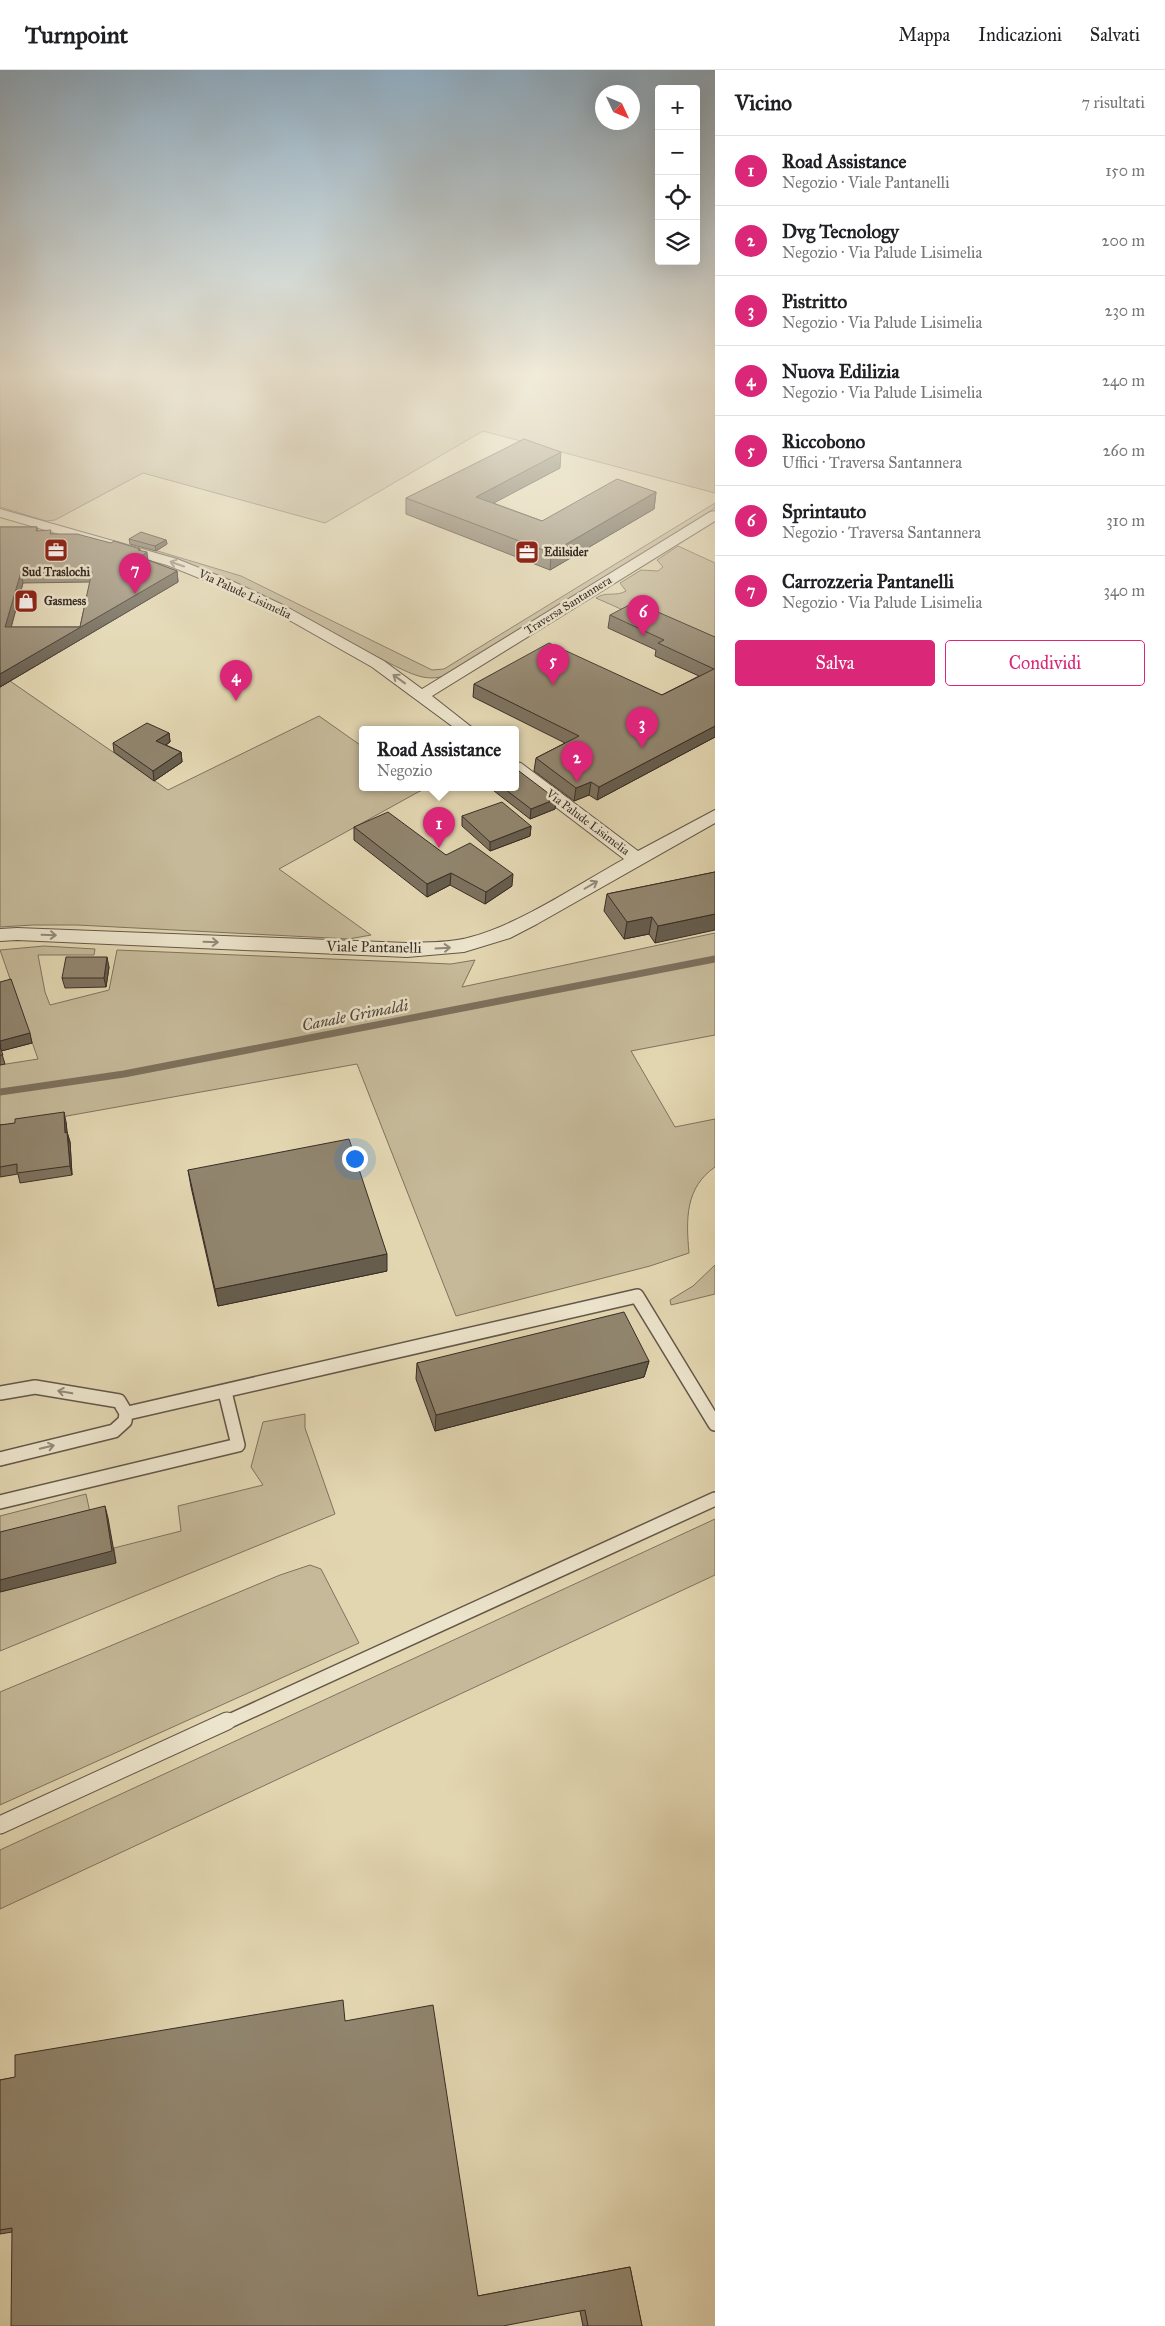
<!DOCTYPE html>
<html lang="it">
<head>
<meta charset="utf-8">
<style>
  :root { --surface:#fff; --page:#f6f6f6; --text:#202124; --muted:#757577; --line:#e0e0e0; --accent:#db2777 }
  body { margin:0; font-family:"IM FELL Great Primer",serif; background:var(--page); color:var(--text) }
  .controls { position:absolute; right:15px; top:15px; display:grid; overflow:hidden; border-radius:5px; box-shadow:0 5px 20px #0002 }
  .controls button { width:45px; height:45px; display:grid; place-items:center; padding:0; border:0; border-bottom:1px solid var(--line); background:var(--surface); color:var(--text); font:25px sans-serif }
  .compass { position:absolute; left:595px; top:15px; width:45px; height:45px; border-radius:50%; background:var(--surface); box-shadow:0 5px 20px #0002; rotate:134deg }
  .you { position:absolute; left:354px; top:1088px; width:18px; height:18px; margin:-12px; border:4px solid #fff; border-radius:50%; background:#1a73e8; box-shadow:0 0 0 8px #1a73e833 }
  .badge { display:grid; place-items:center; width:32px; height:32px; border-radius:50%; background:var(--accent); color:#fff; font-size:16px; font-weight:700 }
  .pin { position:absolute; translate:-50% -41px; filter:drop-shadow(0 1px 2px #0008) }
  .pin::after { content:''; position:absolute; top:26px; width:18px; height:15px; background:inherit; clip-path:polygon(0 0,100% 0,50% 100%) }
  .popup { position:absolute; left:359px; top:656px; width:160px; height:65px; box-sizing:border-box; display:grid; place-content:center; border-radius:5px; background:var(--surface); filter:drop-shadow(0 1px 4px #0005); font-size:16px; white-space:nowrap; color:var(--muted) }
  .popup b { font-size:19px; color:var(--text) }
  .popup::after { content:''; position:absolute; left:50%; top:100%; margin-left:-10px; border:10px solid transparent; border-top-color:var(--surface) }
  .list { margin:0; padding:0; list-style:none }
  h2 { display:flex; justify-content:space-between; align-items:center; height:65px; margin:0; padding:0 20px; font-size:21px }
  h2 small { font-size:16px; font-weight:400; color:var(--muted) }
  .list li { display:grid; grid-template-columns:32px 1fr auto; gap:15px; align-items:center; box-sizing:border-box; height:70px; padding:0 20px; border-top:1px solid var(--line) }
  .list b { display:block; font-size:19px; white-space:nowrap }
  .list p { margin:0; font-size:16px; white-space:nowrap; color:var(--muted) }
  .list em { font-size:16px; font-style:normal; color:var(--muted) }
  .actions { display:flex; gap:10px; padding:15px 20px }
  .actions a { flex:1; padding:11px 0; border:1px solid var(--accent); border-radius:5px; text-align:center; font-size:18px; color:var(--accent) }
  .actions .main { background:var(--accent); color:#fff }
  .icon { flex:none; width:28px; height:28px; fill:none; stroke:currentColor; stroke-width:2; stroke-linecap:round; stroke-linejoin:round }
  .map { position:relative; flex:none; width:715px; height:2256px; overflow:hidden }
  header { display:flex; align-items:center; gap:30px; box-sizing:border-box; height:70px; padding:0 25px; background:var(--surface); border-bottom:1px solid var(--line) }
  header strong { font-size:24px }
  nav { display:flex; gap:28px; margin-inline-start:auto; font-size:18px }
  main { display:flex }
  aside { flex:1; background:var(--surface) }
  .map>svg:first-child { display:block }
  .green { fill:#c5b999; stroke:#7f735f }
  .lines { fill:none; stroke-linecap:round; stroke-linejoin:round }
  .stream { stroke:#7c705c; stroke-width:7 }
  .lane-far1-casing { stroke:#635748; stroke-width:16 }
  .lane-casing { stroke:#635748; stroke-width:19 }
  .street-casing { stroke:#635748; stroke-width:2 }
  .lane-far1 { stroke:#ece4cc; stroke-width:13 }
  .lane { stroke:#ece4cc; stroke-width:17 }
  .street { fill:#ece4cc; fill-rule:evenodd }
  .wall { fill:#7d725f; stroke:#392d25; fill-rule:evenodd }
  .shaded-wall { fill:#665d4d; stroke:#392d25 }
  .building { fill:#91856e; stroke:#392d25; fill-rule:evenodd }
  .oneway { stroke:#928878 }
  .labels { text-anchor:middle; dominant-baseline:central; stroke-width:5; stroke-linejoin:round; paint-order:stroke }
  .far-poi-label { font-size:12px; font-weight:bold; fill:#392d25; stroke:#ece4cc; text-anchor:start }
  .far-street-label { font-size:12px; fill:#392d25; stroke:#ece4cc }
  .street-label { font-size:15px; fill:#392d25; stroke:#ece4cc }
  .water-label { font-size:16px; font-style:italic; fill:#55493c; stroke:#ece4cc }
</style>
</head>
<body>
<header>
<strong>Turnpoint</strong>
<nav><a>Mappa</a><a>Indicazioni</a><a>Salvati</a></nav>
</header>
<main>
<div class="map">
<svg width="715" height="2256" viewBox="0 0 715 2256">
  <rect width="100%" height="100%" fill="#e2d6b1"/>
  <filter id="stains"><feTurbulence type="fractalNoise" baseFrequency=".004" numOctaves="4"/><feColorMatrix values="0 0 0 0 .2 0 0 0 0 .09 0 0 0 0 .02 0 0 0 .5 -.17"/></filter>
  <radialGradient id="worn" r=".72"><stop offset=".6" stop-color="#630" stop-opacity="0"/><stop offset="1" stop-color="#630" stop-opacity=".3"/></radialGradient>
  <!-- green -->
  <path class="green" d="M0 305H715V423L483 361 325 453 143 403 55 450 46 451 0 437Z
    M715 433V438L447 605C426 613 410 603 391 594L214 504 131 477V473L241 506 432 600 444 599Z
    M678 476 715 493V579L713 580 596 528C606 521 616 527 626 521L620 513 641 500 658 501 663 497 657 490Z
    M10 611 168 720 319 646 363 677V717H415L420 721 279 799 371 865 349 869 77 855H33L0 857V617Z
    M715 863V965L631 981 675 1057 715 1049V1097C685 1118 686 1149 689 1183L650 1196 456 1246 357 994 0 1058V995L38 989 0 880 44 876 95 879 94 885H38L45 922 50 935 109 920 117 880 451 894 475 890 462 917Z
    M715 1195V1224L671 1235 670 1230 693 1216Z
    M305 1344V1358L335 1444 0 1581V1522L116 1493 114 1478 181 1461 178 1436 263 1415 251 1397 263 1352Z
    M86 1424 91 1447 0 1464V1446Z
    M715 1449V1505L0 1839V1780Z
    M310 1495 321 1499 359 1573 0 1735V1622L280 1505Z"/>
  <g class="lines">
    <!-- stream -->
    <path class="stream" d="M0 1022 124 1004 715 889"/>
    <!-- lane-far1 casing -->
    <g class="lane-far1-casing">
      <path id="lane-far1" d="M0 1323 35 1317 119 1331 126 1343 125 1351 114 1361 0 1389
        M128 1343 637 1226 715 1354
        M0 1432 238 1375 225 1322
        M225 1653 715 1429"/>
    </g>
    <!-- lane casing -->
    <g class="lane-casing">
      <path id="lane" d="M0 1755 227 1651"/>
    </g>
    <!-- street casing -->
    <g class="street-casing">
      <path id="street" d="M0 439 177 489 234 512 285 536 384 591 422 619 710 442 715 441V451L432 626 474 659H456L372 597 275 542 224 518 167 495 0 447Z
        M515 692 521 693 638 781 715 740V753L537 854 510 868 464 882 407 887 17 870 0 871V859L17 858 407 873C428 872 451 873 471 867 520 854 579 814 624 789L515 706Z"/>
    </g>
    <!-- lane-far1 -->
    <use href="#lane-far1" class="lane-far1"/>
    <!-- lane -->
    <use href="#lane" class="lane"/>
    <!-- street -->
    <use href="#street" class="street"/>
  </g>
  <!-- wall -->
  <path class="wall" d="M560 398 493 433 542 451 656 422 654 439 550 500 406 444V428Z
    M0 457H37L38 461 52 464 141 481 148 490 177 501 178 512 0 617ZM90 512 80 557H11L23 513Z
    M129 469 166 470 167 474 156 481 130 474Z
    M610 545 715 567V667L597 730 589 725 574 731 534 701 536 688 565 673 473 627 474 614 662 625 699 606 655 586 656 580 608 558Z
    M169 663 170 672 166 675 181 682 182 692 154 711 114 682 113 673Z
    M415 717H427L420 721Z
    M489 717H515L556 729 555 739 530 749Z
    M462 746 531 756 530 766 490 781 462 756Z
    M354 757 446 785 512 816 485 834 450 815 427 827 354 770Z
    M715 802 655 873 649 864 624 869 604 841 607 824Z
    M109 897 106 917 65 918 62 908Z
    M0 912 32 973 1 981 5 994 0 995Z
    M66 1052 67 1062 70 1072 72 1105 20 1113 18 1104 0 1107V1055Z
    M188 1100 387 1201 218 1236 191 1117Z
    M649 1291 644 1307 435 1361 416 1309 417 1293Z
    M345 1951 478 2226 630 2197 642 2256H583L580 2241 12 2162 0 2164V2010Z"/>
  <!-- shaded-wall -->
  <path class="shaded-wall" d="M561 382 560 398 475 443 476 427Z
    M656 422 654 439 550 500 551 483Z
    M166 470 167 474 156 481 155 476Z
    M140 479 141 486 147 482 148 493 141 498 138 480Z
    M177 501 178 512 0 617V604Z
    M21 502 23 513 8 569 5 557Z
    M715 656V667L597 730 599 717Z
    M169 663 170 672 157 681 156 671Z
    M181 682 182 692 154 711 153 701Z
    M591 712 589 725 574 731 576 718Z
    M420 717H427L420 721Z
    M556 729 555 739 530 749 531 739Z
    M531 756 530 766 490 781V772Z
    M451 803 450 815 427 827V814Z
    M513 804 512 816 485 834 486 822Z
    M715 844V860L655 873 658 856Z
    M652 847 649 864 624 869 627 852Z
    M107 887 109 897 106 917 104 908Z
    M30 963 32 973 1 981 0 971Z
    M64 1042 66 1052 68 1072 65 1063Z
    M67 1062 70 1072 72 1105 70 1096Z
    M387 1184V1201L218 1236 215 1219Z
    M649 1291 644 1307 435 1361 436 1345Z
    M105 1436 108 1448 116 1493 0 1522V1510Z"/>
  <!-- building -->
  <path class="building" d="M524 369 561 382 476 427 542 451 617 409 656 422 551 483 406 428Z
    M0 457H37L36 461 51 460 50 464H77L111 473 114 471 140 479 138 480 147 482 140 487 177 501 0 604ZM92 501 80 557H5L21 502Z
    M141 462 166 470 155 476 129 469Z
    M635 532 715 567V656L599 717 591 712 576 718 536 688 579 666 474 614 549 573 662 625 714 599 658 573 664 570 610 545Z
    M147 653 169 663 156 671 181 682 153 701 113 673Z
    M515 698 556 729 531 739 502 717H515Z
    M502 732 531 756 490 772 462 746Z
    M388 742 446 785 470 773 513 804 486 822 451 803 427 814 354 757Z
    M715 802V844L658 856 652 847 627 852 607 824Z
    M66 887H107L104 908H62Z
    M11 909 30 963 0 971V912Z
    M0 977 3 985H0Z
    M64 1042 65 1063 67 1062 70 1096 17 1103V1094L0 1097V1055L15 1053V1049Z
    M349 1069 387 1184 215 1219 188 1100Z
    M624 1242 649 1291 436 1345 417 1293Z
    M105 1436 112 1481 0 1510V1462Z
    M343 1930 345 1951 433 1935 478 2226 630 2197 642 2256H588L585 2240 503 2256H11L12 2158 0 2160V2010L15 2007V1985Z"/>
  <!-- one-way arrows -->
  <defs><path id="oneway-shaft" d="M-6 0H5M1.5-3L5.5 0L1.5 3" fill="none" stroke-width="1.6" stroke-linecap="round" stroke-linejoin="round" transform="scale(1.25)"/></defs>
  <g class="oneway">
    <use href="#oneway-shaft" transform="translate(177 494) rotate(-161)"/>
    <use href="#oneway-shaft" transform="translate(399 609) rotate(-144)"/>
    <use href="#oneway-shaft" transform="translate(591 815) rotate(-30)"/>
    <use href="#oneway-shaft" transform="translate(49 865) rotate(2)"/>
    <use href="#oneway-shaft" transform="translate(211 872) rotate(2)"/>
    <use href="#oneway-shaft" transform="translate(443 878) rotate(-3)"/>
    <use href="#oneway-shaft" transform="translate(65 1322) rotate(-170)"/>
    <use href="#oneway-shaft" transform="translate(47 1377) rotate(-13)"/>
  </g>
  <!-- sky -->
  <linearGradient id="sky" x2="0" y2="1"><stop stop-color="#8fabbf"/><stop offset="0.49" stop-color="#f2eddc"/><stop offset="1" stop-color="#f2eddc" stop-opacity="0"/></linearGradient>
  <rect width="715" height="620" fill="url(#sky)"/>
  <!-- icons -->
  <defs>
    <g id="office-square" transform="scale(1.25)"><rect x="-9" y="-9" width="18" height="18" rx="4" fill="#8f2418" stroke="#ece4cc"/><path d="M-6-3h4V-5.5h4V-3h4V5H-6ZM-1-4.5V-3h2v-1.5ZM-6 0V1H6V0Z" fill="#fff"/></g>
    <g id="shop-square" transform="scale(1.25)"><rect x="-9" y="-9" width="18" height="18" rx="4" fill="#8f2418" stroke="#ece4cc"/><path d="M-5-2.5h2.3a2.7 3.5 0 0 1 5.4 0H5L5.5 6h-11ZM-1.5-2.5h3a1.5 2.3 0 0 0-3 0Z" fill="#fff"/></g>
  </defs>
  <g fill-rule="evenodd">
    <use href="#office-square" x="56" y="480"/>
    <use href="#office-square" x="527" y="482"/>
    <use href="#shop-square" x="26" y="531"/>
  </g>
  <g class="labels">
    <!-- far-poi labels -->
    <g class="far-poi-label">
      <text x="544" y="482">Edilsider</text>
      <text x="56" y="502" text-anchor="middle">Sud Traslochi</text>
      <text x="44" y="531">Gasmess</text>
    </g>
    <!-- far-street labels -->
    <g class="far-street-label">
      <text transform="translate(245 524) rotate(25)">Via Palude Lisimelia</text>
      <text transform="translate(568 535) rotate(-32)">Traversa Santannera</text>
      <text transform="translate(588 752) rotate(37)">Via Palude Lisimelia</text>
    </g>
    <!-- street labels -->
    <g class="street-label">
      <text transform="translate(374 877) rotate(1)">Viale Pantanelli</text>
    </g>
    <!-- water labels -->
    <g class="water-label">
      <text transform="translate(355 945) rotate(-11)">Canale Grimaldi</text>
    </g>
  </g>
  <rect width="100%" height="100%" filter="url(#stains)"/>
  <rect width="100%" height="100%" fill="url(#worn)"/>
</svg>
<div class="controls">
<button>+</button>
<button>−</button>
<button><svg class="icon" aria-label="locate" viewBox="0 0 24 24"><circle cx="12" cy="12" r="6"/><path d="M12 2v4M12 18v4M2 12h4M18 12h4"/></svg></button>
<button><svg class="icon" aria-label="layers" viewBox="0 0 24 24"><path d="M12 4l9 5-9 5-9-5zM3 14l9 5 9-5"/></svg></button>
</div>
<svg class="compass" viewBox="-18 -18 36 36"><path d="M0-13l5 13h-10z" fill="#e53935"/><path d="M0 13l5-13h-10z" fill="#757577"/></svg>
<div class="you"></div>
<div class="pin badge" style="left:439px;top:778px">1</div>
<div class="popup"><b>Road Assistance</b>Negozio</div>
<div class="pin badge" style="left:577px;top:712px">2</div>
<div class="pin badge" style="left:642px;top:678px">3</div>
<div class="pin badge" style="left:236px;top:631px">4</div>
<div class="pin badge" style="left:553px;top:615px">5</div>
<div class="pin badge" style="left:643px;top:566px">6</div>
<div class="pin badge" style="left:135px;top:524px">7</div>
</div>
<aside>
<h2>Vicino<small>7 risultati</small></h2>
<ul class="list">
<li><span class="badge">1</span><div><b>Road Assistance</b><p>Negozio · Viale Pantanelli</p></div><em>150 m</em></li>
<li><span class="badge">2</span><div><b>Dvg Tecnology</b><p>Negozio · Via Palude Lisimelia</p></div><em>200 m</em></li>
<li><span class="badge">3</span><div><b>Pistritto</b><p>Negozio · Via Palude Lisimelia</p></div><em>230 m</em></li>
<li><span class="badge">4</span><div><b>Nuova Edilizia</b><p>Negozio · Via Palude Lisimelia</p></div><em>240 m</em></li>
<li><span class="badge">5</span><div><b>Riccobono</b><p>Uffici · Traversa Santannera</p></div><em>260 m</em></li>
<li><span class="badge">6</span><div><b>Sprintauto</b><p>Negozio · Traversa Santannera</p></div><em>310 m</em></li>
<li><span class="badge">7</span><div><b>Carrozzeria Pantanelli</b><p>Negozio · Via Palude Lisimelia</p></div><em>340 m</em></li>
</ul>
<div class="actions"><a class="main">Salva</a><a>Condividi</a></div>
</aside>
</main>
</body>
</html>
